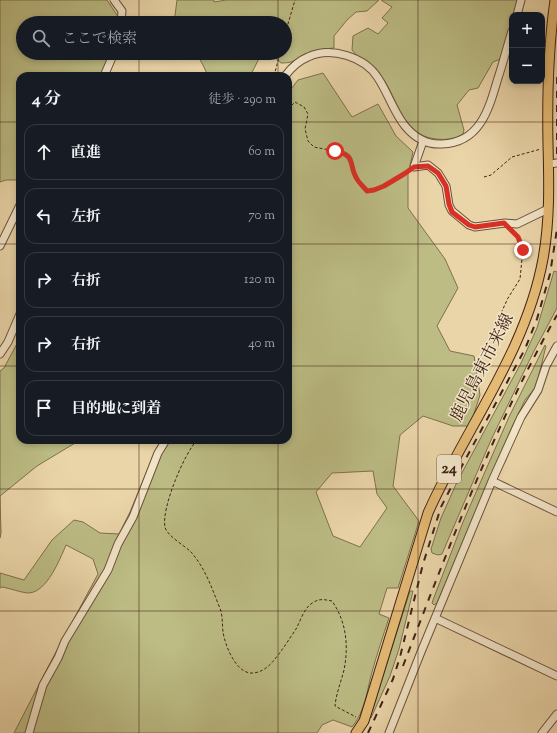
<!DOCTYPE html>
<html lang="ja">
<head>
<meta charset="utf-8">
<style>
  :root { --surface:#171b24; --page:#20242c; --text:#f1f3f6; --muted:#9ea1a6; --line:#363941 }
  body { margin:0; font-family:"Sorts Mill Goudy","Noto Serif JP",serif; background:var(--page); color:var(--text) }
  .controls { position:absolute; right:12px; top:12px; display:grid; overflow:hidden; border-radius:8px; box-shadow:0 2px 6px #0003 }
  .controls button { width:36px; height:36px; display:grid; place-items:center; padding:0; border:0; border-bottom:1px solid var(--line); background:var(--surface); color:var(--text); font:20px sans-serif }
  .stop { position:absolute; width:12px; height:12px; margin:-9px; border:3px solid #d93025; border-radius:50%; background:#fff }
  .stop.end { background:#d93025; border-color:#fff; box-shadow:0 1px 4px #0008 }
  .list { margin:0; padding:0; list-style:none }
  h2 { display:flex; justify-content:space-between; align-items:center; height:52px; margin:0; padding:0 16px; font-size:17px }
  h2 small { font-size:13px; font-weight:400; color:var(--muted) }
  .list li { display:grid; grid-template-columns:26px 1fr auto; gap:12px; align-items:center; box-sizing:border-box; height:56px; margin:0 8px 8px; padding:0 8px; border:1px solid var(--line); border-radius:12px }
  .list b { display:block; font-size:15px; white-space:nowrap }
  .list em { font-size:13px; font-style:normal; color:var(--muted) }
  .icon { flex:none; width:22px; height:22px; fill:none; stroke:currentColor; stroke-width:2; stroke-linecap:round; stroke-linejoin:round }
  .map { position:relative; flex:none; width:557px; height:733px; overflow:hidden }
  .search { position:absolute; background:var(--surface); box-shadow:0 2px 6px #0003; left:16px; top:16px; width:276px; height:44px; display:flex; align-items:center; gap:10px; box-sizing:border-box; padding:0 14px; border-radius:22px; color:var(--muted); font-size:15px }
  .panel { position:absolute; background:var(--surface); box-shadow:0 2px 6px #0003; left:16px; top:72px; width:276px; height:372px; border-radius:12px }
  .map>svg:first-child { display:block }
  .green { fill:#bcbc84; stroke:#7f704e; fill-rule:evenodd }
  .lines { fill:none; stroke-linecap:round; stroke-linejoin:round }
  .minor-casing { stroke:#6c503c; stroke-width:9 }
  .major-casing { stroke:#422317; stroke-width:11 }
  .path { stroke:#422317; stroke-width:1; stroke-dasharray:3 2; stroke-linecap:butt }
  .minor { stroke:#f1e4c7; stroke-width:7 }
  .major { stroke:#e5ba74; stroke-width:9 }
  .rail { stroke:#422317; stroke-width:2; stroke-dasharray:7 7; stroke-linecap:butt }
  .route { stroke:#d93025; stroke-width:5 }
  .grid { fill:none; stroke:#422317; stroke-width:1; stroke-opacity:0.55 }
  .labels { text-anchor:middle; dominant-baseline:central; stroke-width:3; stroke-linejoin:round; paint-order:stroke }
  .shield { fill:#f1e4c7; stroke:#765d4c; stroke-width:1 }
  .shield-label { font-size:16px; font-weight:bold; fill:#422317 }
  .street-label { font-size:17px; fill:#422317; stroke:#f1e4c7 }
</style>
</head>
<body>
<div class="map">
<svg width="557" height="733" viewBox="0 0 557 733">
  <rect width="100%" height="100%" fill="#ead5a9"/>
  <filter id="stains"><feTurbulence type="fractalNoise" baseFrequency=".005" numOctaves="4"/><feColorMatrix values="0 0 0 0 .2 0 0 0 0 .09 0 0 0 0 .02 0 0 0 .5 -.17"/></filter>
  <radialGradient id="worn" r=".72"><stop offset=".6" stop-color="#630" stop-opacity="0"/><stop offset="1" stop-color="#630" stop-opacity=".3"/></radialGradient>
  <!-- green -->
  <path class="green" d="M0 0H107L119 18 118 23H23V53H111L100 76H20V180H6L0 182Z
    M177 0H214V2L226 0H379L367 11 356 12 347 20 334 36V48C324 49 315 50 305 54 294 60 295 63 281 63L273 56 274 53H285V43L287 42 289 33 285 34V23H174Z
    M381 0H518L514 15H512V21L503 58 493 62 478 88 469 90 457 105 464 130 463 134C454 139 447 140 436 139 403 136 398 99 382 77 374 66 360 61 352 50L353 36 368 28 378 34 388 23 382 18 392 7Z
    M196 53H262L250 76H208L203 65Z
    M323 73 352 117 378 104 396 136 413 152 408 174V208L445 259 458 288 437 326 450 351 474 356 480 395 470 426H453L423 416 400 435 393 486 419 521 398 588H387L379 614 389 618C383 636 377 654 372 672 367 690 365 712 352 727L333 720 322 725 317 733H14L48 667 98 574 93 559 66 545C60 559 47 592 29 593 22 593 9 588 2 587L0 588V573L24 580 52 540 74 520 83 522 100 533 119 534 130 512 156 449 161 440H288V93L298 80ZM373 471 377 494 387 508 360 547 333 536 316 492 332 473Z
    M554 271 557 272V308L533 353 491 440 442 554 438 555 432 553 431 549 441 518 457 482 521 363 537 328Z
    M20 338V440H80L37 466 0 496 1 533 0 538V371L4 368Z
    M545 345 546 346 536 387 525 400 512 427 437 603 434 605 432 603 433 600 463 522 509 417Z
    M410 591H413L399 649 390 676 371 718 370 716Z"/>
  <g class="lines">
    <!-- minor casing -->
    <g class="minor-casing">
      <path id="minor" d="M114 0 122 11 121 23
        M517 15 521 0
        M104 76 114 53
        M285 76C291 68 298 61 308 57 331 46 365 57 378 78 388 93 394 113 405 126 415 138 427 145 442 144 480 143 489 109 498 78 503 63 507 47 512 31
        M423 141 414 167 428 165 438 173 446 186 449 205 452 211 469 225 475 227 505 223 517 224 548 209
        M549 164 557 163
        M0 246 20 205
        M0 354 8 342 20 314
        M492 481 557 512
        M435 618 557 676
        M29 733 43 685 58 658 65 641 108 570 118 544 133 517 158 453 166 440
        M389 733 421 652 492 481 521 417 538 390 546 366 557 346
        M542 733 557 714"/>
    </g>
    <!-- major casing -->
    <g class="major-casing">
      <path id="major" d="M356 733 364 721 370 702 428 513C465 429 526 352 543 259 550 221 549 182 548 144 547 95 548 49 555 0"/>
    </g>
    <!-- path -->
    <path class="path" d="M285 34 295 0
      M274 76 280 53
      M288 109 295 102 304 107 308 114 305 129 308 141 314 147 344 153 350 159 356 178 367 191C380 190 398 179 408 171
      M484 177 491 175 512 157 541 149
      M497 322 508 298 520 279 523 249 518 237 512 230
      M197 440C184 454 161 509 165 527 167 536 184 545 191 552 205 568 211 586 219 606 223 614 222 623 223 632 225 645 235 671 250 673 266 674 275 659 284 647 288 641 292 635 296 629 301 620 304 607 314 602 320 598 326 600 332 601 346 621 349 645 344 670 341 682 336 694 335 706L356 717"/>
    <!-- minor -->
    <use href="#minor" class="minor"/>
    <!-- major -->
    <use href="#major" class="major"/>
    <!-- rail -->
    <path class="rail" d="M557 77V154
      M403 666C449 547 494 426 557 315
      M368 733 393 679 400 657 423 564 441 507 464 462 525 349 537 319 550 274 557 229"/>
  </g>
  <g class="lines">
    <!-- route -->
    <path class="route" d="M335 151C357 155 348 165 357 179 359 183 364 187 367 191L374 190 384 186 404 174 414 167 428 166 438 173 446 186 449 204 452 212 469 225 475 227 504 223 518 237 523 250"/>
  </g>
  <!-- grid -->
  <path class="grid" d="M139 0V23M278 0V23M418 0V733M139 53V76M278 53V76M0 122H20M288 122H557M0 244H20M288 244H557M0 366H20M288 366H557M139 440V733M278 440V733M0 489H557M0 611H557"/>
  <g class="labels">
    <!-- shield labels -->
    <rect class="shield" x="437" y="455" width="24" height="28" rx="3"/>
    <g class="shield-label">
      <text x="449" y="469">24</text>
    </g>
    <!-- street labels -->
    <g class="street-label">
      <text transform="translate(483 368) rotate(-63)">鹿児島東市来線</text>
    </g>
  </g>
  <rect width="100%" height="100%" filter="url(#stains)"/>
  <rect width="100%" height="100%" fill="url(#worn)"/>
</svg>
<div class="controls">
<button>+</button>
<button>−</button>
</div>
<div class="stop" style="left:335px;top:151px"></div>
<div class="stop end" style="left:523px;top:250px"></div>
<div class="search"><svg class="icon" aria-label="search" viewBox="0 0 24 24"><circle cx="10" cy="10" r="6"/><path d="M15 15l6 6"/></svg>ここで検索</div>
<section class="panel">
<h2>4 分<small>徒歩 · 290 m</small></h2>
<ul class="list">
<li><svg class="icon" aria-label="ahead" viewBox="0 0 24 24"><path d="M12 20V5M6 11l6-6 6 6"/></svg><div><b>直進</b></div><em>60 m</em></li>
<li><svg class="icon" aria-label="left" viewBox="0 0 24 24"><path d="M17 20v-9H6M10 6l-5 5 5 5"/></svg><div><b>左折</b></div><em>70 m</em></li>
<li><svg class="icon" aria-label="right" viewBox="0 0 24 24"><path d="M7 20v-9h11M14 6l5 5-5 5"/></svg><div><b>右折</b></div><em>120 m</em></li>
<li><svg class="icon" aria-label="right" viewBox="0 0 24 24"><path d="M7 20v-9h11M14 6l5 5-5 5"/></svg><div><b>右折</b></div><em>40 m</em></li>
<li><svg class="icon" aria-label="arrive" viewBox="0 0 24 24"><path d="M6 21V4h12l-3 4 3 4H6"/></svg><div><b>目的地に到着</b></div></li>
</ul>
</section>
</div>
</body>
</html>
